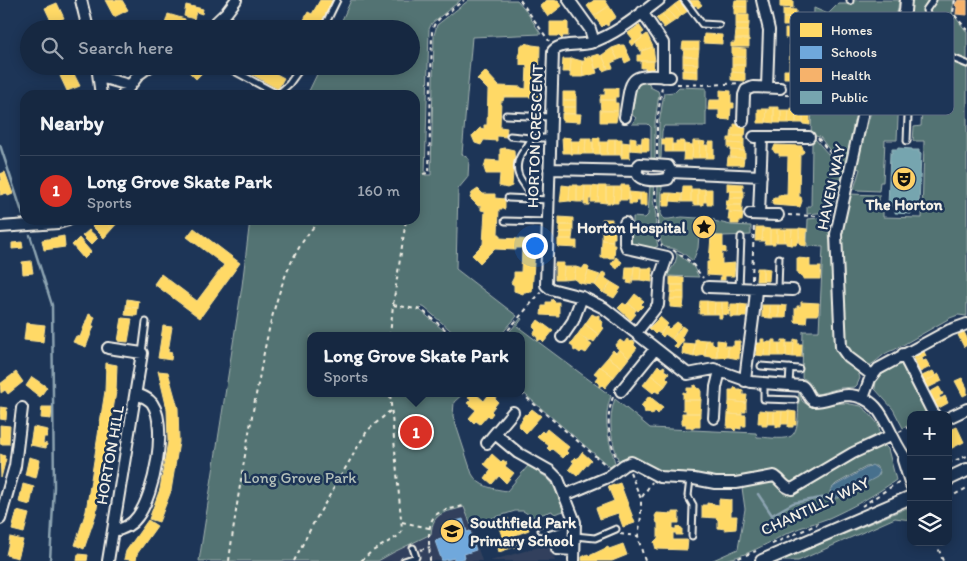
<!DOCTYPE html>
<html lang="en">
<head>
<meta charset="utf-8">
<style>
  :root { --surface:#162841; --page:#23344c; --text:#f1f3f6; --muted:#9ea6b1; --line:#35445a; --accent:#d93025 }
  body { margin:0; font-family:Itim,sans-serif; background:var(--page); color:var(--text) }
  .controls { position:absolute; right:15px; bottom:15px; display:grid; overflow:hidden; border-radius:10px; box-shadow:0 2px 12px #0003 }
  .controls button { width:45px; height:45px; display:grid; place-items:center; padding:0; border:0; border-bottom:1px solid var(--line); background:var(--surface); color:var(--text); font:25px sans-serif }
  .you { position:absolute; left:534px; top:245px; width:18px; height:18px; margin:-12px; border:4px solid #fff; border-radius:50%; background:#1a73e8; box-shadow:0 0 0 8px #1a73e833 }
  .badge { display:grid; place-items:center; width:32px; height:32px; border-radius:50%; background:var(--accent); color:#fff; font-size:16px; font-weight:700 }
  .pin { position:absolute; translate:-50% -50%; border:2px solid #fff; box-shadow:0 1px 5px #0006 }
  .popup { position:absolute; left:307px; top:332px; width:218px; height:65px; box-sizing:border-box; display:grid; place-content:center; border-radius:10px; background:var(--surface); filter:drop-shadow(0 1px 4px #0005); font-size:16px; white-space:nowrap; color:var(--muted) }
  .popup b { font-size:19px; color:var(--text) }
  .popup::after { content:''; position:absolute; left:50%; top:100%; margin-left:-10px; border:10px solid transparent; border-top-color:var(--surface) }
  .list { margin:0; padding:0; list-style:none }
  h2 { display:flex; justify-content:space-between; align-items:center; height:65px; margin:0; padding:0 20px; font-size:21px }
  h2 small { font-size:16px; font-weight:400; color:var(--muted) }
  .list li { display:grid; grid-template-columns:32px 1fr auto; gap:15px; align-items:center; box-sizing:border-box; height:70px; padding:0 20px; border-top:1px solid var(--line) }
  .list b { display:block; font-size:19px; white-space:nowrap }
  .list p { margin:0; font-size:16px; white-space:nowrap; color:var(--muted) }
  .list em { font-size:16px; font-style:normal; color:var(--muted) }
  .icon { flex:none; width:28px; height:28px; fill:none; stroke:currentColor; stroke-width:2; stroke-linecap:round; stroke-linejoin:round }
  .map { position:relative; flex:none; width:967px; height:561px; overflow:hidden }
  .search { position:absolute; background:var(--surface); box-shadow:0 2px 12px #0003; left:20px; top:20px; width:400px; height:55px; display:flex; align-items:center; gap:12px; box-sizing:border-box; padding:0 18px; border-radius:28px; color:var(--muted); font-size:19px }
  .panel { position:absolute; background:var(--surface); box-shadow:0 2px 12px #0003; left:20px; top:90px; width:400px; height:135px; border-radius:15px }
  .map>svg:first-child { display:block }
  .built { fill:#31415d }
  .green { fill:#527373; stroke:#a3b2ae; fill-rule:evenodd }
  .water { fill:#466f8d; stroke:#8ca3b1 }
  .homes { fill:#ffd966; stroke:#fce08d }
  .schools { fill:#6fa8dc; stroke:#97bee0 }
  .health { fill:#f6b26b; stroke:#f5c590 }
  .public { fill:#76a5af; stroke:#9cbcc0 }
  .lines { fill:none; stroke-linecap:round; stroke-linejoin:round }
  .stream { stroke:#8ca3b1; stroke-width:2.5 }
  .service-casing { stroke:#f4f1e8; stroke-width:9 }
  .minor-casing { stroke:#f4f1e8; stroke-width:14 }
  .tertiary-casing { stroke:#f4f1e8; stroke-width:16 }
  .path { stroke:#f4f1e8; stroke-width:2; stroke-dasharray:4 4; stroke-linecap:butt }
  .service { stroke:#1d3557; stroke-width:5 }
  .minor { stroke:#1d3557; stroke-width:10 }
  .tertiary { stroke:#1d3557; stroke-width:12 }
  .labels { text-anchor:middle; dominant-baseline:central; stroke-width:5; stroke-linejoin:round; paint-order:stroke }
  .street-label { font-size:16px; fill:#f4f1e8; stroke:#1d3557 }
  .poi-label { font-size:16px; font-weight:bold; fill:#f4f1e8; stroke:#1d3557 }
  .park-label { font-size:16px; fill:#b3bfb9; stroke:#1d3557 }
  .key { fill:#1d3557; stroke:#5e6d82; stroke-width:1 }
  .key-label { font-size:14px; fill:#f4f1e8 }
</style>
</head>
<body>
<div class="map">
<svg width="967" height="561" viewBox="0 0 967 561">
  <rect width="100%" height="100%" fill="#1d3557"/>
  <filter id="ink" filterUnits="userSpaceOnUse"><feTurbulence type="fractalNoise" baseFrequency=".02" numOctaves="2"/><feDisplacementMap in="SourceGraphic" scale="10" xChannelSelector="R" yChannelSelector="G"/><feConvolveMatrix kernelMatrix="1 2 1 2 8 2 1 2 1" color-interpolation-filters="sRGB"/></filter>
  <g filter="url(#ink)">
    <!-- built -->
    <path class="built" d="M465 507 482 561H378L394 552 431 534 433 521 437 516Z
      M549 544 555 561H490Z"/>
    <!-- green -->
    <path class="green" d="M351 0H461L432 23 429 29 425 175H431L434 35 437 25 469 0H517L524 8 541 34 472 37 462 154 469 159 468 177 458 189 456 269 517 316 500 336H457L425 308 421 306 420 310 450 336H311V393H464L454 402 453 416 472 474C479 487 494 489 507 491L528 466C555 481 553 483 564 511L554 514 552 511 533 517 523 511H515L471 525 464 507C445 513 433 511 431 534L394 552 378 561H199L242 286 250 220H415V95H307L321 66H411V29H338Z
      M852 0H899C897 25 887 33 876 53 869 66 866 81 862 95L849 92 832 96 812 95 814 8 828 14 838 4H852Z
      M912 0H928C918 12 925 18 931 30L929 37 909 26Z
      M937 0H954L952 13 967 32V61L938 47 941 31 930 11 932 6Z
      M907 41 967 68V316L958 315 950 318 894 350C883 352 878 362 868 366L855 358 845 344 840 239 850 194 879 195V206H883V217L922 218 924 141H913L914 127 921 126 924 65H917V58H907V65H900V82L886 77 884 74C886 62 895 44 907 41Z
      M648 80 650 87 658 91 659 94 655 122V158H651V127L648 124H632L636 118 630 113 635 84Z
      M679 87 706 88V126H664L662 131 661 158H659V124L664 93 674 92Z
      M881 91 899 97 897 140H885L883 182H880L879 191 857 190 854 189 860 169 857 168 858 158 876 94Z
      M848 96 861 97 846 164 831 152 820 137 811 135 812 97 832 100Z
      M815 139 829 155 845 168 839 190 829 212 807 214V206H811L812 144Z
      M650 185 654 186 653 200 656 216 655 233 658 246 649 250 646 246 638 245 635 248 627 241 629 224 633 223V217L645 218 648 215Z
      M658 186H662L661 214 664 219H669L682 217 714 219V221L731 225 751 226V235L723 236 699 235 698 248 693 261C688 257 683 252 677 250 672 247 666 249 662 245 659 240 657 194 658 186Z
      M828 217 836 342 847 362 858 372 860 378 857 385 855 387 840 388 818 394C810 391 812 380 802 378L803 331H819L823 247 807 246 808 219Z
      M675 252 693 266 699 277 667 276 675 263 677 256Z
      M521 318 522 319 517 326 611 396C602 419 609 440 615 463L610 467 521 391V336H506Z
      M901 363 902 367 904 366 928 415H911V424L903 428 893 409 875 389 876 382 881 375Z
      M799 392 802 401 809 406 845 403 861 406 868 412 878 424 880 433 791 484C784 481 783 473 775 471L740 478 722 479 662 473 631 457H627L619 462C612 441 607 421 615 399L650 428 756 433 757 437C766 437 780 440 789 437 801 434 798 402 799 392Z
      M882 445 885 446 888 449 896 480C875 495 853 507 829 518 816 523 803 526 790 532 765 544 740 561 711 561L738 549 745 509 742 488 773 482 784 494H795L859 456ZM876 466 880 472 878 476 838 498H832L833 487 836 484 866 467Z
      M907 508H911V520L895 518 798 561H780Z"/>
    <!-- water -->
    <path class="water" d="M872 465 879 470V474L877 477 840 497H830V491L833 487Z"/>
    <!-- homes -->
    <path class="homes" d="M105 0H122L128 10 114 17Z
      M320 0H333L318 29H304L307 22 304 20 308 12 312 14Z
      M547 0H558L562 6 548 17 540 6Z
      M594 0H605L609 6 594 16 587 6Z
      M681 0 691 9 682 15 674 5Z
      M684 0H698L702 5 698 8 696 5 691 9Z
      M735 0H747V7L734 6Z
      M780 0H793V8L780 7Z
      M57 3 64 18 52 23 45 8Z
      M186 5 203 9 202 14 196 12 194 19 184 16Z
      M674 5 682 15 676 20 668 10Z
      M609 6 616 17 609 22 608 26 605 24 602 27 594 16Z
      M734 6 747 7V14H734Z
      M783 9 796 10V18H783Z
      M668 10 676 20 670 24 662 14Z
      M168 14 185 19 184 25 176 22 174 27 165 24Z
      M662 14 670 24 664 28 656 18Z
      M736 15H749V24H736Z
      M783 18H796L795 26H783Z
      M550 22H568V36H563L562 39 559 36H550Z
      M736 24H749L748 31H736Z
      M639 25 644 32 641 34 643 37 632 46 629 42 633 39 628 33Z
      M785 29 804 30 805 33 803 39 799 38 798 69H803L804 75 802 78H784V70H789L790 38H785Z
      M736 31H748V39H735Z
      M647 34 653 47 641 51 635 43Z
      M704 34 722 35V44L703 43Z
      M735 39H749V47H731V43H735Z
      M683 42H699V49H682Z
      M526 43 532 45 540 46 539 88H542L541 97H504L503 101H501L500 127 507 128 506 137 497 136V141L484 140 481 145 475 143 472 136 480 128 484 129V125H487L488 90 477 79 485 71 499 86 521 87V88L526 89 527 65H520V59L518 56 520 51 521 45H524Z
      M621 45H624L631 60 625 63 623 58 618 60 612 48Z
      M653 47 655 61H637V55H641V51Z
      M612 48 618 60 611 63 613 68 608 69 602 55Z
      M732 48 746 49V57L732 56Z
      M684 49H699L698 57 683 56Z
      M599 54 600 56 602 55 608 69 603 71 602 67 595 69 592 56Z
      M592 56 597 73 583 77 582 61H585L584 58Z
      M683 56 698 57V64L683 63Z
      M732 57H745V65H732Z
      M571 58 582 61 583 77H570Z
      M563 59H571L570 72H562Z
      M641 61H654L653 71H645V68H641Z
      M683 63 698 64V71L683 70Z
      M732 65H745L744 73 732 72Z
      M190 66H205L207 68 196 79 186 69Z
      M237 66H271L273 67 271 71 284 78 278 89Z
      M72 70 80 86 67 91 60 76Z
      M682 70 698 71V78L682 77Z
      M731 72 745 73V81L731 80Z
      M605 88H618V97H615V100H600L601 95H605Z
      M720 90 731 91V103H734V108H731L730 120 719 119V110H708L709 100H720Z
      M563 92H576V100H563Z
      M563 100H576V107H563Z
      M600 100H615V103H618V111H601Z
      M803 106H810V125L803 124Z
      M563 107H576V114H563Z
      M769 107H774V123L766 122 767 109 769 110Z
      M774 107H779V110H781V123H774Z
      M791 108H796V123H788L789 110H791Z
      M796 108H801V110H803V123H796Z
      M758 109H767L766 123H758Z
      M600 110 618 111 616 122H600Z
      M781 110H789L788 123H781Z
      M562 113 581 114 580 122 562 121Z
      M734 124 743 125V128H746L745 136H731L732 128H734Z
      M731 136H744V144L728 143V138H731Z
      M562 137 571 138V153H563Z
      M630 137 636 138V143H641V151L630 150Z
      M642 137 649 138V151H641Z
      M581 138H586L585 154H578L579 141H581Z
      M586 138H591V142H593V154H585Z
      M593 138H600V154H593Z
      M608 139H615V155H607Z
      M615 139H622V155H615Z
      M662 139H672V152H665V145H662Z
      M571 141H579L578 154H571Z
      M676 141H684V152H672V144H676Z
      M693 141H700L699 158H692Z
      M700 141 705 142 704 145H707V158H699Z
      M600 142H608L607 155H600Z
      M622 142 630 143V158H621Z
      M709 142H714V158H707V145H709Z
      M728 143 744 144V151L731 150V148H728Z
      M684 144 693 145 692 160H683Z
      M775 145 802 146 804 152 800 155 799 197H801L802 201 800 207 773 205 772 203 773 198H778V195H787L788 156H779V153H775L773 150Z
      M505 148 514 150 515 170 513 171 512 186 507 188 499 186 500 174H486L484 168 486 160 500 161V149Z
      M731 150 745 151V158L730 157Z
      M728 157 744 158 743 165H727Z
      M5 172 13 194 8 196 7 193 0 195V181L2 180 0 174Z
      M727 183 743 184V191H727Z
      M562 185 570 186 569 201 560 202Z
      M570 185H577V202L569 201Z
      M621 185H629V200H620Z
      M577 186H585L584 202H577Z
      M585 186H592L591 199H589V205H584Z
      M592 186 599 187 598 202H591Z
      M599 186H606V203L598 202Z
      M683 186H691V202H682Z
      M606 187H614L613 203H606Z
      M614 187H621L620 200H618V203H613Z
      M478 189 483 194H495V198L505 199V209H499L498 234H500V238L537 240V249H535L532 292H524L523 294 514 291V285L511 283 514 277V272H521L522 248H516V250L494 249 480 263 472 255 483 244 485 211 481 210V206H478L470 198 472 193Z
      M691 189H698V205H693V202H691Z
      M698 189H705V202H703V205H698Z
      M705 189H712V205H707V202H705Z
      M730 191H744V198H729Z
      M629 192 640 193V200H636V204H629Z
      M640 193H647V206H640Z
      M663 193H671L670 206H663Z
      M671 193 682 194V202L670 201Z
      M729 198H743L742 205H726V200H729Z
      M726 205H742V213L729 212V210H726Z
      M729 212 743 213 742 221H739V224H731V220H728Z
      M559 217 573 218V225H559Z
      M602 219H612V223H616L615 230H597V223H602Z
      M106 220H118L119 221 112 229 105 222Z
      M97 221 101 225 105 222 112 229 104 238 92 226Z
      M560 225H573V232H560Z
      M756 227H763L762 241H755Z
      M194 228 240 263 200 318 154 284 161 274 197 301 224 265 187 237Z
      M763 228 770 229V244H764L765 241H762Z
      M799 228 807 229 806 246 800 245Z
      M770 229H777V242H775V244H770Z
      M777 229H785L784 242H777Z
      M785 229H792L791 245 786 244V242H784Z
      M792 229H799V242H797L796 245H791Z
      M89 230 98 238 91 245 82 236Z
      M602 230H615V238H613V241L602 240Z
      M560 232H573L572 239H559Z
      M64 236 65 247 44 250 42 240Z
      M711 236H723V247L726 248V253L722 252V264L735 263 734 276H725V280H720L721 276 707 275V262H709Z
      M79 238 91 252 84 259 72 245Z
      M558 239H572V241H577V248L558 247Z
      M602 240 613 241V245H615L614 258H601Z
      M22 242 23 248 12 249V243Z
      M616 257 622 262 617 269 611 264Z
      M797 258 810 259V267H821L820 279H803V276L798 275 799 272H797Z
      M31 261 33 273 23 274 22 262Z
      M555 263H564L563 280H555Z
      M585 265 589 268 584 284 577 282V280L574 279 576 267 582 269Z
      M634 266 641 267 640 280H633Z
      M564 267H576L574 279 563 280Z
      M626 267H634L632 284 627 283 628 280H625Z
      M641 268H652V282L640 280Z
      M757 268H763V281H756Z
      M763 268 770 269 769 281H763Z
      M588 271 600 275 595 285 584 284Z
      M603 272 607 275 605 278 611 282 603 293 595 285Z
      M670 277 684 278V285H670Z
      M611 282 621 288 614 298 604 293Z
      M671 285H684V292H671Z
      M671 292H684V299H670Z
      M635 294 644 301 641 304 643 306 638 311 628 303Z
      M127 299 139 301 138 308 126 307Z
      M552 299 555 302H559V316L541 315 542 306H546V302H551Z
      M670 299H684L683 308 670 307Z
      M700 301H707V314H699Z
      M707 301 715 302 714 314H707Z
      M715 302H722V318H719V314H714Z
      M722 302H729V315L722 314Z
      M801 302 819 303 818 315H807L806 323 795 322V308L797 309V306H801Z
      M623 303 626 305 628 303 636 310 634 313 636 314 631 320 618 308Z
      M731 304H739L738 317H730Z
      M739 304 747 305 746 317H738Z
      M762 305H770V318L762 317Z
      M770 305H779V318H770Z
      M779 305 787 306 786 318H779Z
      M126 307 138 308 137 316 125 315Z
      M89 314 95 317 92 326H94L86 347 73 342 76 336 80 337Z
      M592 314 596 316 599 315V319L603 322 601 326 604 328 599 335 585 324Z
      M660 317 668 324 660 334 657 332 655 334 649 328Z
      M122 318 132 319 128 342 118 341Z
      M538 320 553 331 544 342 541 339 538 341 537 337 533 334 536 330 533 327Z
      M677 322 681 325 672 339 665 334 663 337 660 334 666 326 669 329Z
      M26 323 45 325 43 342 24 340Z
      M585 324 599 335 594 342 591 340 589 342 578 334Z
      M163 326 172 327 168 352 172 353 171 360 158 358Z
      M682 326 686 329 681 338 684 340 677 349 674 346 676 343 672 339Z
      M964 332 967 338V345L964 347 958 335Z
      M578 334 592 345 586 353 582 351 580 353 576 350 574 351 573 347 570 345Z
      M627 339 631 342 632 341 635 342 634 345 637 348 629 358 615 346 620 340 624 343Z
      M695 339 706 340 705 355 694 357Z
      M761 339H765L764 356 756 355V343H761Z
      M794 339 798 340V344H802L801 357H793Z
      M706 340H712V344L717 345V358L705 356Z
      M717 340 725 341 724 346H728V357L717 358Z
      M772 340H776V343H779V356H771Z
      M782 340H787L786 356H779V343H782Z
      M734 341H740L739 359 728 357V346H734Z
      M765 342H772L771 356H764Z
      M683 343 695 344 694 357 682 354Z
      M786 343H794L793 357 786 356Z
      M619 349 629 358 622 367 608 357 613 350 616 353Z
      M923 349 926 356 915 361 911 355Z
      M608 357 622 367 614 377 600 366Z
      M922 358 923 361 926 360 930 367 920 372 915 361Z
      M106 363 117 365 116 392 96 514 84 549 75 545 86 511 105 391Z
      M658 365 661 368 664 366 665 368 664 370 669 373 666 377 669 380 665 386 651 375Z
      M600 366 614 377 605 388 602 385 599 387V383L595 380 598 376 594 373Z
      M158 371 168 372 178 408 179 442 171 491 159 522 149 519 160 489 168 441 167 409Z
      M933 371 936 376 924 382 922 376Z
      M16 372 23 382 8 394 5 390 1 393 0 384Z
      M939 374 942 381 928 388 924 382Z
      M651 375 665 386 659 393 655 391 653 393 643 385Z
      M32 377 47 387 40 397 26 386Z
      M962 378 967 388V394L963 396 955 381Z
      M696 385 697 388 701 389V400H683V392L687 393V388H693V386Z
      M735 387 737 388V390H743V395H747L746 403 729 401V390H733Z
      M939 387 943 394 939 396 941 399 935 402 930 392Z
      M471 393H475L484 401 490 393H492L496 397 495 399 498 402 491 411 493 413 490 417 488 415 480 424 476 421 474 423 469 418 476 410 467 403 471 399 468 397Z
      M649 396 663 407 658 414 655 411 652 415 647 412 645 413 644 409 641 406Z
      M945 396 948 403 937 409 934 402Z
      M683 400H701L700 413H686V410H683Z
      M729 401 746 403V412H742V415L728 414Z
      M0 407 7 408 6 420 0 419Z
      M42 407H52L51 419 41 418Z
      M532 409 541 416 526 433 518 425 523 419 522 418 525 414 526 415Z
      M759 410 768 411 767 426H762V423H758Z
      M768 411H774V424H767Z
      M774 411H782L781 427H776V424H774Z
      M782 411H789L788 424H781Z
      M789 411 796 412V425H793V427H788Z
      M682 413H700V427H695L692 429 691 427H686V424H682Z
      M728 414 746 415V426H741V429L736 428 735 431 732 428H727Z
      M0 425 10 426 9 444H0Z
      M33 427 48 430 47 437H44L43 443 47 444 46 448 30 445Z
      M957 427 964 442 948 450V431Z
      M547 429 569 447 566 451 568 453 563 458 552 449 550 451 547 448 549 446 537 436 542 431 544 433Z
      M582 452 591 460 577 476 569 469 574 462 572 461 575 457 577 459Z
      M0 454 5 456 4 459H6L1 478Z
      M492 454 501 462 503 460 507 463 505 466 514 473 506 483 499 476 492 484 485 478 491 470 484 464Z
      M29 457 40 460 36 478 25 475Z
      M620 483 635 523 623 527 618 513 600 519 596 508 614 501 608 487Z
      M23 484 34 487 30 505 19 502Z
      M719 499 731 500V516H737L736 529 725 530V529L718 528V520L716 518 702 517V505H707V503L719 505Z
      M17 511 29 514 24 533 12 530Z
      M673 512H679V523H673V529H676V527L682 528V535H676V533H673V540H688L687 550 656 549 654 542 658 538V523H657L655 516 657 513 673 514Z
      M508 518 510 524 525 519 529 530 513 536 517 546 499 552 496 541 503 539 497 522Z
      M148 520 157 526 137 554 136 561 124 559 126 551Z
      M10 537 23 540 18 558 6 555Z
      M623 544 627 555 612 561H582V557L588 554 589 556 608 547 609 549Z
      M78 554 88 555 87 561H77Z"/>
    <!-- schools -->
    <path class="schools" d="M463 519 467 532 470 531 476 550 464 554 465 558 455 561 454 558 442 561 435 541 453 535 449 523Z"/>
    <!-- health -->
    <path class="health" d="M958 0H967V15L956 14 957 7 955 5Z"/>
    <!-- public -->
    <path class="public" d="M898 148 912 149V150H919V153H921L919 206 917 209 911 208V214L895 213 896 206H888L890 153H892V149H898Z"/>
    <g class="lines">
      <!-- stream -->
      <path class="stream" d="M0 145 23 215
        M30 235 52 305 54 487 50 561
        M758 494 772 515
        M775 526 772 515 793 503 832 496"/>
      <!-- service casing -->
      <g class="service-casing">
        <path id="service" d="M684 0 702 24 719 25
          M850 1V0
          M323 29 337 0
          M899 30 931 46 936 30 927 16 926 10 933 0
          M931 46 950 57 967 64
          M225 66 279 95
          M873 80 909 91 911 66
          M279 95V93L289 84 302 66
          M506 115 550 117
          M510 136 531 138
          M907 141 909 91
          M508 198 530 199
          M548 200 530 199C530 185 514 180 518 162 520 152 529 147 531 138H550
          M505 221 547 222
          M739 288 741 237
          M778 289 779 258
          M142 353 146 322
          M761 366 799 369
          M764 383V399L795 400
          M789 385 790 368
          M690 479 688 496 693 505 692 536
          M541 530 574 519
          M575 536 595 538 616 529
          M404 561 416 557 413 548"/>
      </g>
      <!-- minor casing -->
      <g class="minor-casing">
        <path id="minor" d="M81 0 88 29
          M569 0 590 29 594 42
          M659 0C638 16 615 35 590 43 579 46 561 42 553 51L546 285 551 289 582 297 604 308 688 374 714 369 751 382 802 386C808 390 807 398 814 401 826 401 836 395 848 395 875 396 883 416 893 437 898 447 904 457 911 466
          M762 0 769 30 767 87
          M642 12 663 43V77
          M209 29 227 12 236 0
          M97 66 101 95
          M100 77 129 85
          M123 95 139 74 150 66
          M625 117C632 78 626 73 670 77
          M743 121 744 95 746 90 753 87 780 88
          M754 137H809
          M549 169 636 171
          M671 172 668 166 640 164 638 166C631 183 657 181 668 179L671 172 761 176
          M750 214 778 215
          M759 214 762 137
          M625 223V243L627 248 667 257 660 277 658 305 636 333
          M0 227 58 223 68 220
          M708 287 793 290
          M562 337 573 321 582 297
          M903 354 934 415
          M872 375 848 357 841 347 836 234 865 103 880 60 900 27 905 11 906 0
          M745 381C748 350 754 320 756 289
          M621 391 655 349
          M863 398 870 379 878 369 950 330 967 324
          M714 418 716 387 720 371
          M948 418 967 409
          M495 434 518 453 550 471 558 479 575 522 574 561
          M487 443 513 412
          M903 460 911 485
          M565 495 608 477 624 465 631 462 660 477 694 479 715 483H736L774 476C781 479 783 488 792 489L853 453 892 435
          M0 519 15 466 22 408
          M113 531C124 529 132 525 138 516 154 495 168 426 152 403 148 398 142 396 136 394
          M557 549 574 550
          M108 561 142 353 108 348"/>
      </g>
      <!-- tertiary casing -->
      <g class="tertiary-casing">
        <path id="tertiary" d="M948 479 967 470
          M762 561 911 497"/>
      </g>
      <!-- path -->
      <path class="path" d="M520 0 549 41
        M955 0 953 13 967 30
        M677 84 711 85 739 83
        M785 95 830 98 847 94 857 95
        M818 138 832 155 842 164
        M657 155V123L662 86
        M415 175 429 173 432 32 434 25 439 19 464 0
        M655 190C655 199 657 206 658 215 659 225 654 237 662 246
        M788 215 816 216 831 214
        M673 250 691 262 703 278
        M752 279 754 224
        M393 305 422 310 453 336
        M390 336 393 305 406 220
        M503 336 541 292
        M521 393 607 466
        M613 397C605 419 609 439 617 460
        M899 432 911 426
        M948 463 967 456
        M630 472 641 499V516L638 538 645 561
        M642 497 652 482
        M948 498 967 488
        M862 506 900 481
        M402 522 429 528
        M620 534 638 536
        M936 542 943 561
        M772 544 818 524
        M420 550 430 547
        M229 561C236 507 245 453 255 400 266 343 277 263 320 220
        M294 561 313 524 367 431 390 411
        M361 561 371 552 400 535 402 530 390 393
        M430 561C430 549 425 522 437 514 444 509 456 508 464 506
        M731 561 756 551"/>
      <!-- service -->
      <use href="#service" class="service"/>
      <!-- minor -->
      <use href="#minor" class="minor"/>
      <!-- tertiary -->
      <use href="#tertiary" class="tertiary"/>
    </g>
  </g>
  <!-- icons -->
  <defs>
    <g id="theatre-disc" transform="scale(1.25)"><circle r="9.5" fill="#ffd166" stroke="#1d3557"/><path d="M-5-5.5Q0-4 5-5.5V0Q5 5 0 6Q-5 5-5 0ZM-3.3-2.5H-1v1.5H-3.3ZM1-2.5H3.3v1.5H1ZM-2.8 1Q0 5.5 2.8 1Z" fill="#111"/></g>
    <g id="sight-disc" transform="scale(1.25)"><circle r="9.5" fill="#ffd166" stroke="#1d3557"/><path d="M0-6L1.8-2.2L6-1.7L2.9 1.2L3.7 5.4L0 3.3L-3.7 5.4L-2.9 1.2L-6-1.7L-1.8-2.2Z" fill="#111"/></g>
    <g id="school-disc" transform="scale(1.25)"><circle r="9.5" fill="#ffd166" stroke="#1d3557"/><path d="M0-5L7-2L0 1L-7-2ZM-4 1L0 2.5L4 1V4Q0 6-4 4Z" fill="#111"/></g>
  </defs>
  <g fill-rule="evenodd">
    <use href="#theatre-disc" x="904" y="179"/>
    <use href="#sight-disc" x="704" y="227"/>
    <use href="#school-disc" x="452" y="531"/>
  </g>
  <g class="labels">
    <!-- street labels -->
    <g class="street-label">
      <text transform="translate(535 136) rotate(-88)">HORTON CRESCENT</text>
      <text transform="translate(831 187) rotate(-78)">HAVEN WAY</text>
      <text transform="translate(110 455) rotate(-80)">HORTON HILL</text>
      <text transform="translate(815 506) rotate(-25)">CHANTILLY WAY</text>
    </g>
    <!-- poi labels -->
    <g class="poi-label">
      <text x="904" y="204">The Horton</text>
      <text x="686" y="227" text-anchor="end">Horton Hospital</text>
      <text x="470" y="522" text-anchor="start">Southfield Park<tspan x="470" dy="18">Primary School</tspan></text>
    </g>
    <!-- park labels -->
    <g class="park-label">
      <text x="300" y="477">Long Grove Park</text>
    </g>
  </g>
  <!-- legend -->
  <rect x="790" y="12" width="164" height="103" rx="8" class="key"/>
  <rect x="800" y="23" width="22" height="14" fill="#ffd966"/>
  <rect x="800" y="46" width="22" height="13" fill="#6fa8dc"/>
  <rect x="800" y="68" width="22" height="14" fill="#f6b26b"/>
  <rect x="800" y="91" width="22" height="13" fill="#76a5af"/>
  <g class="key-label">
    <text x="831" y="35">Homes</text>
    <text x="831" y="57">Schools</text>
    <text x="831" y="80">Health</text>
    <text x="831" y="102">Public</text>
  </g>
</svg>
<div class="controls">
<button>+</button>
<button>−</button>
<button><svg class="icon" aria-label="layers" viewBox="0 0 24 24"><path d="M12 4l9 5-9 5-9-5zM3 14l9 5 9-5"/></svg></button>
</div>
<div class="you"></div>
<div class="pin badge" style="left:416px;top:432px">1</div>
<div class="popup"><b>Long Grove Skate Park</b>Sports</div>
<div class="search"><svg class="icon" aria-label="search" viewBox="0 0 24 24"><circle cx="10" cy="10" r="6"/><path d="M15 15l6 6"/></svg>Search here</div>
<section class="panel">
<h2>Nearby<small></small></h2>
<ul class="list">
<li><span class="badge">1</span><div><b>Long Grove Skate Park</b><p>Sports</p></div><em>160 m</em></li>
</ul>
</section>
</div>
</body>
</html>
